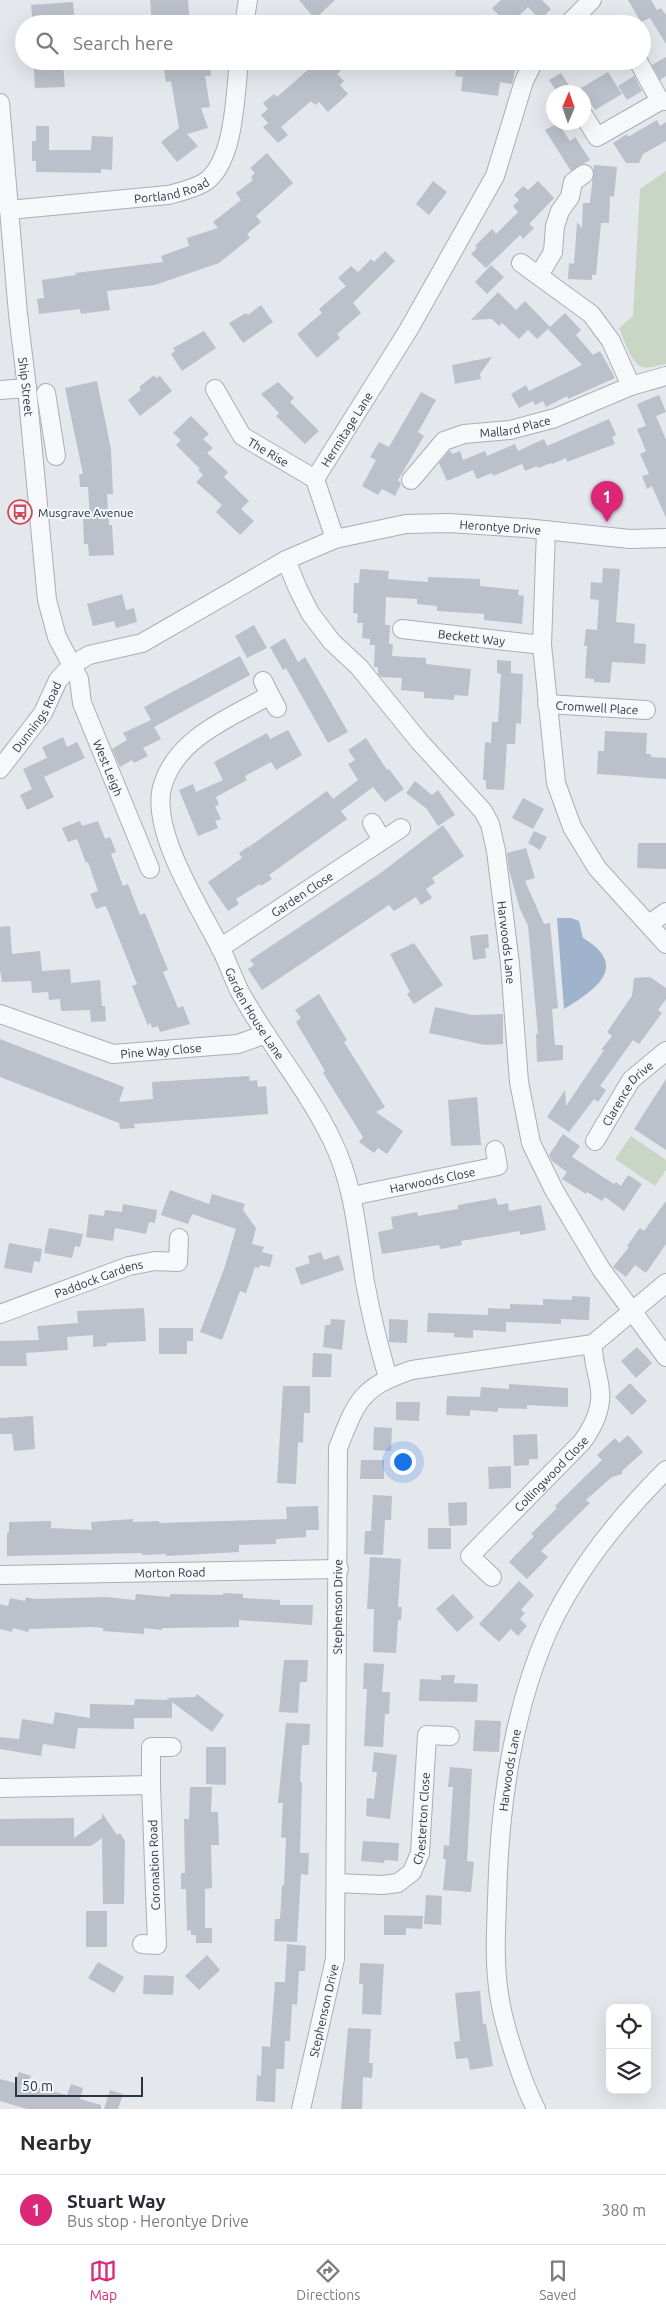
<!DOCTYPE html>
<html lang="en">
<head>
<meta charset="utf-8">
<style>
  :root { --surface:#fff; --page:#f2f2f3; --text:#2b2b33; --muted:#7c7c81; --line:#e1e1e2; --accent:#db2777 }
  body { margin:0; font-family:Ubuntu,sans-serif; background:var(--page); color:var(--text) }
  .controls { position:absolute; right:15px; bottom:15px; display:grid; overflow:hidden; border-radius:10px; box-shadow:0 5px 20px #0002 }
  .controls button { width:45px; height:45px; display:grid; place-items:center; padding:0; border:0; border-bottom:1px solid var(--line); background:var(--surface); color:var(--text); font:25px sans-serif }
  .compass { position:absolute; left:546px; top:85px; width:45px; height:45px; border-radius:50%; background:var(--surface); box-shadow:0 5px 20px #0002; rotate:2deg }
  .scale { position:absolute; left:15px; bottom:12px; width:128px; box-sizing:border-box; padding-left:5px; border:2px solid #2b3445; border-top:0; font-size:14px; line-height:18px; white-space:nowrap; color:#2b3445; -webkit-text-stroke:4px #f4f6f9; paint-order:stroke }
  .you { position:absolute; left:402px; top:1461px; width:18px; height:18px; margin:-12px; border:4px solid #fff; border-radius:50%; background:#1a73e8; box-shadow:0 0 0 8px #1a73e833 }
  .badge { display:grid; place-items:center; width:32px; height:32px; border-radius:50%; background:var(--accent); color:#fff; font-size:16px; font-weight:700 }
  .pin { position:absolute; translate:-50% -41px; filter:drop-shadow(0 1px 2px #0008) }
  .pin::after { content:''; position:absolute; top:26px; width:18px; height:15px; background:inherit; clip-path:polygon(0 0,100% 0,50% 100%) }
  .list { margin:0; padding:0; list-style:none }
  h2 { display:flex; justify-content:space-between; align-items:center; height:65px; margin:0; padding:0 20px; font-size:21px }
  h2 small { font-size:16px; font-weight:400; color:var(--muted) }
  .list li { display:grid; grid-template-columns:32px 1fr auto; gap:15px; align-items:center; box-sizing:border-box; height:70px; padding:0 20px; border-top:1px solid var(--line) }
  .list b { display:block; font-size:19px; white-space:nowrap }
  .list p { margin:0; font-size:16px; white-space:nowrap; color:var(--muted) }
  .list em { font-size:16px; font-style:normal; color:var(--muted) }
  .icon { flex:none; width:28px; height:28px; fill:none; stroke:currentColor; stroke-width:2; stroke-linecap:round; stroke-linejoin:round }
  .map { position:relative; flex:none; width:666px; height:2109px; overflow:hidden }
  .search { position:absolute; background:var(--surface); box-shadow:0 5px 20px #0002; left:15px; right:15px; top:15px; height:55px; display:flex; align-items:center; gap:12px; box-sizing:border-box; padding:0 18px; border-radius:28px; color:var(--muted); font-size:19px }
  .sheet { height:135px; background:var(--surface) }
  nav { display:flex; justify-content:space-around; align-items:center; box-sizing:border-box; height:70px; border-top:1px solid var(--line); background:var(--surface); font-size:14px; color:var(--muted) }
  nav a { display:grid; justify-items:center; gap:2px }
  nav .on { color:var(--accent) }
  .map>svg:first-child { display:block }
  .green { fill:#c9d6c5 }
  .water { fill:#9fb4cc }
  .building { fill:#bbc0ca }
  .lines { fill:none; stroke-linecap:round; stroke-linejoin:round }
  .minor-casing { stroke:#a9aeb7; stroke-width:20 }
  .minor { stroke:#f7f8fa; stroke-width:18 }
  .labels { text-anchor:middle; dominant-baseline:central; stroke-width:4; stroke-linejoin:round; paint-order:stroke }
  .street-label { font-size:12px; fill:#2b3445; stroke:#f4f6f9 }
  .poi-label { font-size:12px; fill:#2b3445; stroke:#f4f6f9; text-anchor:start }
</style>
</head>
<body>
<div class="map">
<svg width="666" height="2109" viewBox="0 0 666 2109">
  <rect width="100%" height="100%" fill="#e4e7ec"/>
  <!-- green -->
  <path class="green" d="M666 171V364C659 365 649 369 642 367 630 362 624 338 619 328L633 316 640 189Z
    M631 1136 666 1160V1170L655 1186 615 1159Z"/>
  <!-- water -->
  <path class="water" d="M557 918H571L579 921 583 938C630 966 596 990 564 1009Z"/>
  <!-- building -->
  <path class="building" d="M150 0H188L190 24H152Z
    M299 0H335L315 19Z
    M501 0H542L551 9 540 20 528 7 510 24H507L492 8Z
    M628 0H651L657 10 661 8 666 15V44L650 18 641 22Z
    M73 2 75 24H33L31 5Z
    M666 57V76L660 80 652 65Z
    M163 61H209L211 76H205L210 107 201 108 208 128 187 134 198 146 177 162 161 142 179 128 171 81 166 82Z
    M304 61H351L337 74 344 81 340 85 348 94 328 112 319 102 315 105 311 101 281 127 288 135 278 143 263 127 268 123 261 115 268 109 263 103 274 94 277 97 310 68Z
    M457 61H502L516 65 512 84 500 82 498 96 461 91 463 77 455 76Z
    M63 66 65 87 35 88 34 68Z
    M608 72 622 94 595 110 581 88Z
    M561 73 573 92H557L549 80Z
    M634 76 642 91 627 100 618 86Z
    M657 120 660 126 666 122V141L643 154 639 163H626L613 143 627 134 628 137Z
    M558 123 570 141 575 137 590 160 571 171 545 130Z
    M36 126H49V150H91L92 136 113 137 112 170 101 169V173L36 172V161H32V141H36Z
    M267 153 293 183 256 216 261 222 247 234 250 238 219 263 155 285 107 291 110 310 81 314 80 309 39 314 37 299 44 298 42 280 76 275 75 273 163 262 161 256 189 246 187 238 218 228 213 222 241 200 236 193 253 180 251 177 255 173 250 168Z
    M594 165 617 167 614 197 610 196 609 223H601L596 275H592V280L568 279 569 263 574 264 577 222 582 228 583 203H590Z
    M433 181 447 192 429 215 416 204Z
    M538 181 554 198 529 224 534 228 523 239 520 235 486 268 471 254 477 248 475 246 492 229 496 234 518 212 513 206 519 200 514 195 523 186 528 190Z
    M385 251 395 261 353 303 361 313 337 334 340 338 317 358 297 334 322 313 319 309 346 286 338 278 351 266 358 272 371 259 374 262Z
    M491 265 504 277 487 294 475 282Z
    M498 292 516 310 525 301 550 327 565 313 581 330 576 335 593 355 600 351 615 378 568 399 567 396 546 407 543 401 535 405 533 401 519 408 511 394 526 385 529 391 582 365 548 329 537 339 528 330 519 339 502 323 499 326 492 319 471 320Z
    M261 305 273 322 243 343 229 323 246 313 248 315Z
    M204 331 216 348 182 371 171 354 175 351 173 348Z
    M492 357 480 374 481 379 455 384 452 365Z
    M154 375 156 378 160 376 172 391 140 416 128 400 141 390 139 387Z
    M97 381 111 449 113 494H107L109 525H112L114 555 89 556 88 544H84L83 519H90L88 487H80L79 474H83L65 388Z
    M278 382 294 398 290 402 319 431 305 444 276 416 279 413 261 394Z
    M421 392 436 400 418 432 424 436 398 480 401 484 395 496 382 489 378 495 362 486 376 460 370 457 379 442 389 447Z
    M659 395 666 412 656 416 666 440V518L652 486 647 489 642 476 649 474 640 454 646 451 637 429 646 426 637 404Z
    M191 416 209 434 203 439 213 448 207 453 228 472 224 477 249 501 241 509 254 521 240 535 216 512 222 505 196 482 203 475 198 470 200 469 176 445 181 440 173 433Z
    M609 419 616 435 612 437 615 444 567 462 566 458 552 464 551 463 538 468 537 466 525 471 522 464 493 476 492 473 477 479 473 470 447 481 439 463 450 450 452 454 460 451 463 460 485 451 487 456 515 444 518 451 544 439 547 446Z
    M603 568 620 569 616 622 635 624 634 643 646 644 645 664 612 662 610 683 594 682V679L585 678 587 646H584L586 629 597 630 599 600 590 599 591 582 602 583Z
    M360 569 389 571 388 579 428 582V577L480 579V586L519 590 518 595 524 596 522 624 484 620V614L437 611V606L417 604V599L386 597 385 625H390L389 644H393L392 656 426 658V664L471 669 468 696 454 695V700L424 698V692L401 690 402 678 381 677 378 674V667H374L375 645H370V639L362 638 363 623H357L358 614 353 613 354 583H359Z
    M122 594 126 610 134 608 137 622 116 628 114 621 93 626 87 604Z
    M254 625 267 648 247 658 235 636Z
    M285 638 298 662 305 657 348 732 328 743 286 668 283 670 270 647Z
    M240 656 250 675 154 727 161 739 143 748 148 756 134 763 132 760 120 767 112 749 127 740 123 733 151 720 144 707Z
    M497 660 511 661V673L523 674 521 724 516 723 515 744H507L504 790 486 789V780H483L485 742 491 743 492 722H498L501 674 497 673Z
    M288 730 302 755 276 770 271 762 245 776 247 780 216 797 219 805 215 806 221 819 215 821 218 828 198 836 179 790 193 784 196 792 223 780 214 762 267 733 270 739Z
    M605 731 647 733 646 754H651V757L666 758V779L597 774 598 751H604Z
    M63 737 67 747 77 742 85 758 44 777 54 797 27 810 20 795 32 789 23 769 47 758 42 747Z
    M366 738 387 770 389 769 404 789 385 802 373 787 341 811 347 819 269 875 272 879 261 886 260 884 236 899 239 904 228 911 208 882 242 858 239 853 249 846 252 851 250 846 327 791 333 799 358 780 348 764 355 760 348 750Z
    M415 781 432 795 438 790 455 815 438 826 427 809 406 793Z
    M523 798 544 809 533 829 512 818Z
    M80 821 82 826 98 821 105 839 110 837 116 852 111 854 123 886 128 884 140 915 145 913 168 970 163 972 178 1008 183 1006 190 1024 160 1032 158 1026 152 1028 150 1022 148 1026 132 986 137 984 106 906 96 909 90 894 98 891 88 862 86 863 77 839 68 842 62 828Z
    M443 825 464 856 432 878 435 883 426 889 432 898 421 905 416 897 394 911 389 905 262 990 248 969 254 965 250 960 382 872Z
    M534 831 547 837 540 850 528 843Z
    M638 843H666V869L637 868Z
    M526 848 535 878 525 881 544 924 550 923 558 1008 552 1009 555 1045H563V1060L537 1062 536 1034H538L528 926 520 909 509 870 507 853Z
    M10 926 12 954 40 951 42 971 70 969 71 983 100 980 102 1006H105L106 1021 91 1022 90 1010 61 1011 60 999 49 1000 48 992 32 993 31 981 2 982 0 970V927Z
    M488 934 489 948H485L486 958 473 960 470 936Z
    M414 943 443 985 414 1004 407 994 410 992 390 954Z
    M650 977 666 988V999L658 1010 662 1013 639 1044 633 1040 600 1086 606 1090 598 1102 594 1099 569 1132 547 1117 565 1090 566 1106 604 1050H601L612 1036 607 1032 632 996 634 978Z
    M319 994 347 1040 344 1042 385 1107 376 1112 403 1131 387 1154 378 1148 374 1153 359 1142 363 1137 323 1073 325 1071 296 1022 301 1018 295 1010Z
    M435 1007 472 1015 503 1014V1044L485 1045 429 1033Z
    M0 1039 124 1087 119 1102 153 1099 152 1082 249 1076 250 1081 257 1080 258 1087 266 1086 268 1114 134 1124 135 1128 120 1129 119 1123 0 1077Z
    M666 1079V1150L634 1129Z
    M477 1097 481 1145 451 1146 448 1100Z
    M563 1134 580 1146 572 1157 614 1184 616 1182 621 1186 628 1175 642 1184 624 1211 605 1197 602 1201 587 1192 586 1194 562 1179 567 1172 552 1161 549 1155Z
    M170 1190 209 1204 212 1194 245 1204 243 1210 256 1228 252 1244 264 1247 262 1252 273 1255 270 1267 260 1265 259 1268 255 1267 246 1293 240 1291 222 1340 200 1332 224 1269 236 1229 192 1214 188 1224 161 1215Z
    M496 1198 498 1205 508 1203 509 1211 541 1205 546 1230 520 1235V1231L461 1241 462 1245 440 1249 439 1245 382 1254 378 1232 393 1229 391 1217 417 1212 418 1216 458 1209V1205Z
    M666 1201V1244L646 1273 635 1265 626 1277 613 1267 629 1247 627 1246 640 1228 644 1231Z
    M123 1204 157 1210 155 1223 149 1222 146 1234 115 1228 113 1241 86 1237 89 1214 104 1216 105 1210 122 1212Z
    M49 1228 83 1234 80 1247 75 1246 72 1258 44 1253Z
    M9 1243 42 1249 40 1262 34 1261 32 1273 4 1268Z
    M321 1252 324 1260 339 1255 344 1270 301 1285 295 1268 310 1263 308 1256Z
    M572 1296 590 1297 589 1320 561 1319V1324L506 1322V1332L473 1330V1338L454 1337V1333L427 1332 428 1313 488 1315V1308L510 1309V1304L543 1305V1299L572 1300Z
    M144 1308 146 1341 107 1343V1346L93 1347V1335L67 1337 68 1350 26 1353 27 1366H0V1341L39 1340 37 1326 78 1323 77 1311Z
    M331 1319 345 1320 342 1350 323 1347 325 1325H330Z
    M389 1319 408 1320 407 1343 389 1342Z
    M159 1328H193V1341H187V1354H159Z
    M637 1347 652 1363 636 1378 621 1361Z
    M313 1353 332 1354 331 1377H312Z
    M630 1383 647 1401 632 1415 615 1397Z
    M509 1384 568 1388V1407L527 1405V1409L498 1408V1412L470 1410V1416L446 1415 447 1396 480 1397 481 1387 509 1389Z
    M283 1386H310V1413H304L303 1443 298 1442 296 1484 277 1483Z
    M396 1402H420L419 1421 396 1420Z
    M33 1416 35 1449 14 1451 12 1434H0V1418Z
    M374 1427 392 1428 391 1451 373 1450Z
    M537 1434 538 1459H529V1465L514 1466 513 1435Z
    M628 1435 643 1452 622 1471V1474L612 1477 586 1500 590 1503 541 1551 548 1557 527 1579 509 1562 534 1536 531 1534 557 1508 555 1506 602 1460 597 1455 615 1438 619 1443Z
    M361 1460H384V1479H360Z
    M511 1466V1488L489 1489 488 1467Z
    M373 1495 392 1496 391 1520H385L383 1555 364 1554 365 1531H371Z
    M467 1502V1525L449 1526 448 1503Z
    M318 1506 319 1530H306V1537L276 1539V1544L239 1545V1552L166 1556V1554L142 1555V1553L7 1556V1533L9 1532V1522L51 1521V1528L92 1530 91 1522 118 1520 133 1519V1522L159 1521V1523L287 1519 286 1507Z
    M428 1528H451V1549H428Z
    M370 1557 401 1559 398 1607H402L401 1620H398L396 1653 373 1652 374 1609H367Z
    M519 1581 534 1595 521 1610 525 1613 520 1619 527 1626 518 1636 511 1629 499 1642 479 1624Z
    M223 1593 243 1594V1598L280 1600V1605H313L312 1625 239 1620V1627L162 1628V1630L144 1628V1634L103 1631V1628L92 1627 29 1629 28 1632 13 1628 12 1632 0 1629V1604L8 1606 10 1598 25 1601 26 1597 34 1599 106 1597 135 1600 136 1594 170 1597V1594L223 1595Z
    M453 1594 474 1617 457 1632 436 1609Z
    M284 1660H308L307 1682H300L298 1713 279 1712Z
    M364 1663 384 1664 382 1692H390L389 1714H385L383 1747 364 1746 367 1689H363Z
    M441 1675H455L454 1683 478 1684 477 1702 419 1701 420 1679 441 1680Z
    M197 1694 224 1715 212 1732 172 1702V1718H134V1729L78 1728 75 1749 43 1744 41 1756 0 1749V1737L19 1739 22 1719 53 1724 55 1712 90 1718V1704L134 1705 135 1699 169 1700 166 1698 195 1697Z
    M475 1720 501 1721 499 1752 473 1751Z
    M286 1723 310 1724 309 1745H302L300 1782H302L300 1853H309L308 1875 301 1874 297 1942 274 1941 275 1919H280L282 1885 284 1886 286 1838 281 1837 283 1803H278Z
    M206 1747H226V1785L206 1784Z
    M374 1752 397 1755 390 1819 366 1816 367 1798 374 1799 377 1772H372Z
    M450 1767 472 1769 467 1861 474 1862 471 1892 443 1890 446 1859H443L444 1845 449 1846 453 1787H448Z
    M190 1787H212L211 1812H218L219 1845H211L212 1888 205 1889V1928H212V1943H196V1935H191V1930L187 1931 186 1889H181V1873H185L184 1819H189Z
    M102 1813 117 1835 120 1833 125 1841 124 1904H103L102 1838 91 1846H0V1819L74 1818V1838L102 1818Z
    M363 1841 399 1843 398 1861 385 1860 384 1863 361 1861Z
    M426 1895 442 1896 441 1925 424 1924Z
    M86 1911H107V1947H86Z
    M384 1915 423 1916 422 1929 406 1928V1935H384Z
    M287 1944 306 1946 305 1971H299L297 2005 292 2004 290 2041H285L284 2069H276L275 2102 256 2101 257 2075 261 2076 262 2046 270 2047 275 1982H285Z
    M207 1955 220 1970 199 1990 185 1976Z
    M98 1962 124 1977 114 1993 88 1978Z
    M360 1963 384 1964 381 2015 362 2014 363 1984H359Z
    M144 1975 174 1976 173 1995 143 1994Z
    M480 1991 483 2024H486L493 2066 470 2070 468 2058 456 2059 454 2042 460 2041 455 1993Z
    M348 2028 371 2029 369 2063H373L372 2078 363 2077 362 2109H341Z
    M19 2072 31 2076 28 2085 67 2095 71 2084 83 2088 80 2099 101 2105V2109H27L0 2101V2079L15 2083Z
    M110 2090 123 2094 118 2109H104Z"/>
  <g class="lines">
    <!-- minor casing -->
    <g class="minor-casing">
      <g id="minor">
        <path d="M244 24 248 0"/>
        <path d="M568 24 592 0"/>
        <path d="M638 61 660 101"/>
        <path id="s1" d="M0 103 18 314 27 388 47 600 57 637 79 679 82 703 150 869"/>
        <path d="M584 116 597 137 660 101H666"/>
        <path id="s2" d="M9 210 168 195C180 192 194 189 205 182 235 161 235 95 239 61"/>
        <path d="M521 263 591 314 611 341 631 386"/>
        <path d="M539 275 553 252 555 226 560 211 570 197 573 182 584 174"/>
        <path id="s3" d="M215 389 242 436 315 479"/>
        <path d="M0 390 27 388"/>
        <path d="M46 393 56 456"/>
        <path id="s4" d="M315 479 409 329 495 176 524 81 534 61"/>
        <path d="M315 479 335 539"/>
        <path id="s5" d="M411 480 444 441 464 434 510 430 555 418 631 386 666 376"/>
        <path d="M546 530 542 645 556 783 572 827 597 868 666 944"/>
        <path id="s6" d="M286 560 298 589 310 613 332 642 359 667 419 741 483 811 490 824 496 851 510 964 519 1082 531 1143 554 1190 601 1269 666 1357"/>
        <path id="s7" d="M402 629 542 645"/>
        <path id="s8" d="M263 681 270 695C230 718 178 737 163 784 148 829 201 909 221 949 228 963 233 978 240 992 268 1043 307 1088 332 1140 354 1185 357 1233 365 1282 371 1315 379 1347 388 1378"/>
        <path d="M270 695 277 708"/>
        <path id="s9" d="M547 704 646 710"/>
        <path id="s10" d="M0 769 43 713 58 680 72 665 89 655 142 643 286 560 335 539 406 524 448 523 525 528 630 539 666 538"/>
        <path d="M372 823 382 840"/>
        <path d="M649 924 666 912"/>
        <path id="s11" d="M220 948 401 828"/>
        <path id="s12" d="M0 1014 113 1054 238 1044 266 1034"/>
        <path id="s13" d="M595 1141 631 1080 666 1051"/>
        <path id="s14" d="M352 1196 498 1166 495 1150"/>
        <path id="s15" d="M0 1314 129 1266 155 1261 178 1262 179 1238"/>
        <path id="s16" d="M0 1575 339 1569"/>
        <path id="s17" d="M492 1577 470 1556 582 1442C593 1427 602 1410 600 1391 599 1375 592 1361 593 1344"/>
        <path d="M0 1788 151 1785V1747H172"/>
        <path id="s18" d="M336 1883 382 1885 398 1883 412 1872 420 1853 427 1735 450 1736"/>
        <path d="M142 1944 157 1945 151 1785"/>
        <path id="s19" d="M301 2109 335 1959 338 1448C357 1400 361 1387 412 1370L593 1344 666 1283"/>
        <path id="s20" d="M536 2109C522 2082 503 2024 499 1994 494 1963 496 1932 497 1900 499 1809 511 1715 548 1631 576 1570 619 1517 666 1470"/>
      </g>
    </g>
    <!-- minor -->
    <use href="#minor" class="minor"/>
  </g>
  <!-- icons -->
  <defs>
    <g id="bus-ring" transform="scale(1.25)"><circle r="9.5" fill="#f4f6f9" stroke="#d1495b" stroke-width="1.5"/><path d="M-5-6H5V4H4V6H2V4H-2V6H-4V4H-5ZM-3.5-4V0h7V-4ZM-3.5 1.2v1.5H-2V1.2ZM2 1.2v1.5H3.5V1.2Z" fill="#d1495b"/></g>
  </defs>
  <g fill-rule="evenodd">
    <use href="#bus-ring" x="20" y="512"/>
  </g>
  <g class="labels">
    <!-- street labels -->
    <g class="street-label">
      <text stroke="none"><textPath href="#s2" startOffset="164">Portland Road</textPath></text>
      <text stroke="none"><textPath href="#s1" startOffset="285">Ship Street</textPath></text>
      <text stroke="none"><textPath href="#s5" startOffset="124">Mallard Place</textPath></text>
      <text stroke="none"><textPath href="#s4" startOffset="59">Hermitage Lane</textPath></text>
      <text stroke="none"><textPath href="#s3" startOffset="85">The Rise</textPath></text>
      <text stroke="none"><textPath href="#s10" startOffset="588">Herontye Drive</textPath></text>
      <text stroke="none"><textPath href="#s7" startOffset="70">Beckett Way</textPath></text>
      <text stroke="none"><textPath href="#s9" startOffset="50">Cromwell Place</textPath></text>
      <text stroke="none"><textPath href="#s10" startOffset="64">Dunnings Road</textPath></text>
      <text stroke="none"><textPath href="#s1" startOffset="679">West Leigh</textPath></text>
      <text stroke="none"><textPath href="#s11" startOffset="98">Garden Close</textPath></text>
      <text stroke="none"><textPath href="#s6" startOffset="456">Harwoods Lane</textPath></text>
      <text stroke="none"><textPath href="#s8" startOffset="410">Garden House Lane</textPath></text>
      <text stroke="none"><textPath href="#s12" startOffset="168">Pine Way Close</textPath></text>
      <text stroke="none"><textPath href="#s13" startOffset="58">Clarence Drive</textPath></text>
      <text stroke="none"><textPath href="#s14" startOffset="82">Harwoods Close</textPath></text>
      <text stroke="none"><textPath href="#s15" startOffset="105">Paddock Gardens</textPath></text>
      <text stroke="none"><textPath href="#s17" startOffset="146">Collingwood Close</textPath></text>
      <text stroke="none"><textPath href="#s16" startOffset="170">Morton Road</textPath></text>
      <text stroke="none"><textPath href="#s19" startOffset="506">Stephenson Drive</textPath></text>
      <text stroke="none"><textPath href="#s20" startOffset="346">Harwoods Lane</textPath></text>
      <text stroke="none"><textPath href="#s18" startOffset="135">Chesterton Close</textPath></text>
      <text transform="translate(154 1865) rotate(-92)">Coronation Road</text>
      <text stroke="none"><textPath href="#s19" startOffset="101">Stephenson Drive</textPath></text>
    </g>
    <!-- poi labels -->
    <g class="poi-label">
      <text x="38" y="512">Musgrave Avenue</text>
    </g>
  </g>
</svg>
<div class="controls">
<button><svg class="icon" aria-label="locate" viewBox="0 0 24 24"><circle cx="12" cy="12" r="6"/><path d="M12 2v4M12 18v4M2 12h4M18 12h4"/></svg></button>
<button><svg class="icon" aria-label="layers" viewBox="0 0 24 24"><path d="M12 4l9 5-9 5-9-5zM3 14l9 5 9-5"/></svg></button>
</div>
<svg class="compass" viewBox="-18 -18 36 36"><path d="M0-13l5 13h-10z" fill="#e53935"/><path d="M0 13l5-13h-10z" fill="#7c7c81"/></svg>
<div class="scale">50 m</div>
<div class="you"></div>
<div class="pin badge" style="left:607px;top:522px">1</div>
<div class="search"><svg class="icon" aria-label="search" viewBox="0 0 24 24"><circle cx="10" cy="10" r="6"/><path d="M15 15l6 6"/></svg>Search here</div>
</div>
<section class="sheet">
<h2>Nearby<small></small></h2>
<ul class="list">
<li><span class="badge">1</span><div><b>Stuart Way</b><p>Bus stop · Herontye Drive</p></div><em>380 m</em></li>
</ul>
</section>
<nav>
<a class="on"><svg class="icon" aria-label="map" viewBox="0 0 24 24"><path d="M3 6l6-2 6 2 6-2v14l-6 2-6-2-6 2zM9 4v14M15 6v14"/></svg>Map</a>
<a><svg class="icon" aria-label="directions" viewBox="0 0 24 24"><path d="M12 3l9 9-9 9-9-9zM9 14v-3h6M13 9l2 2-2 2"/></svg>Directions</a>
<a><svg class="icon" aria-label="saved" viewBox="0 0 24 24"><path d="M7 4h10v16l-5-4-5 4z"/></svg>Saved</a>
</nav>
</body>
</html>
